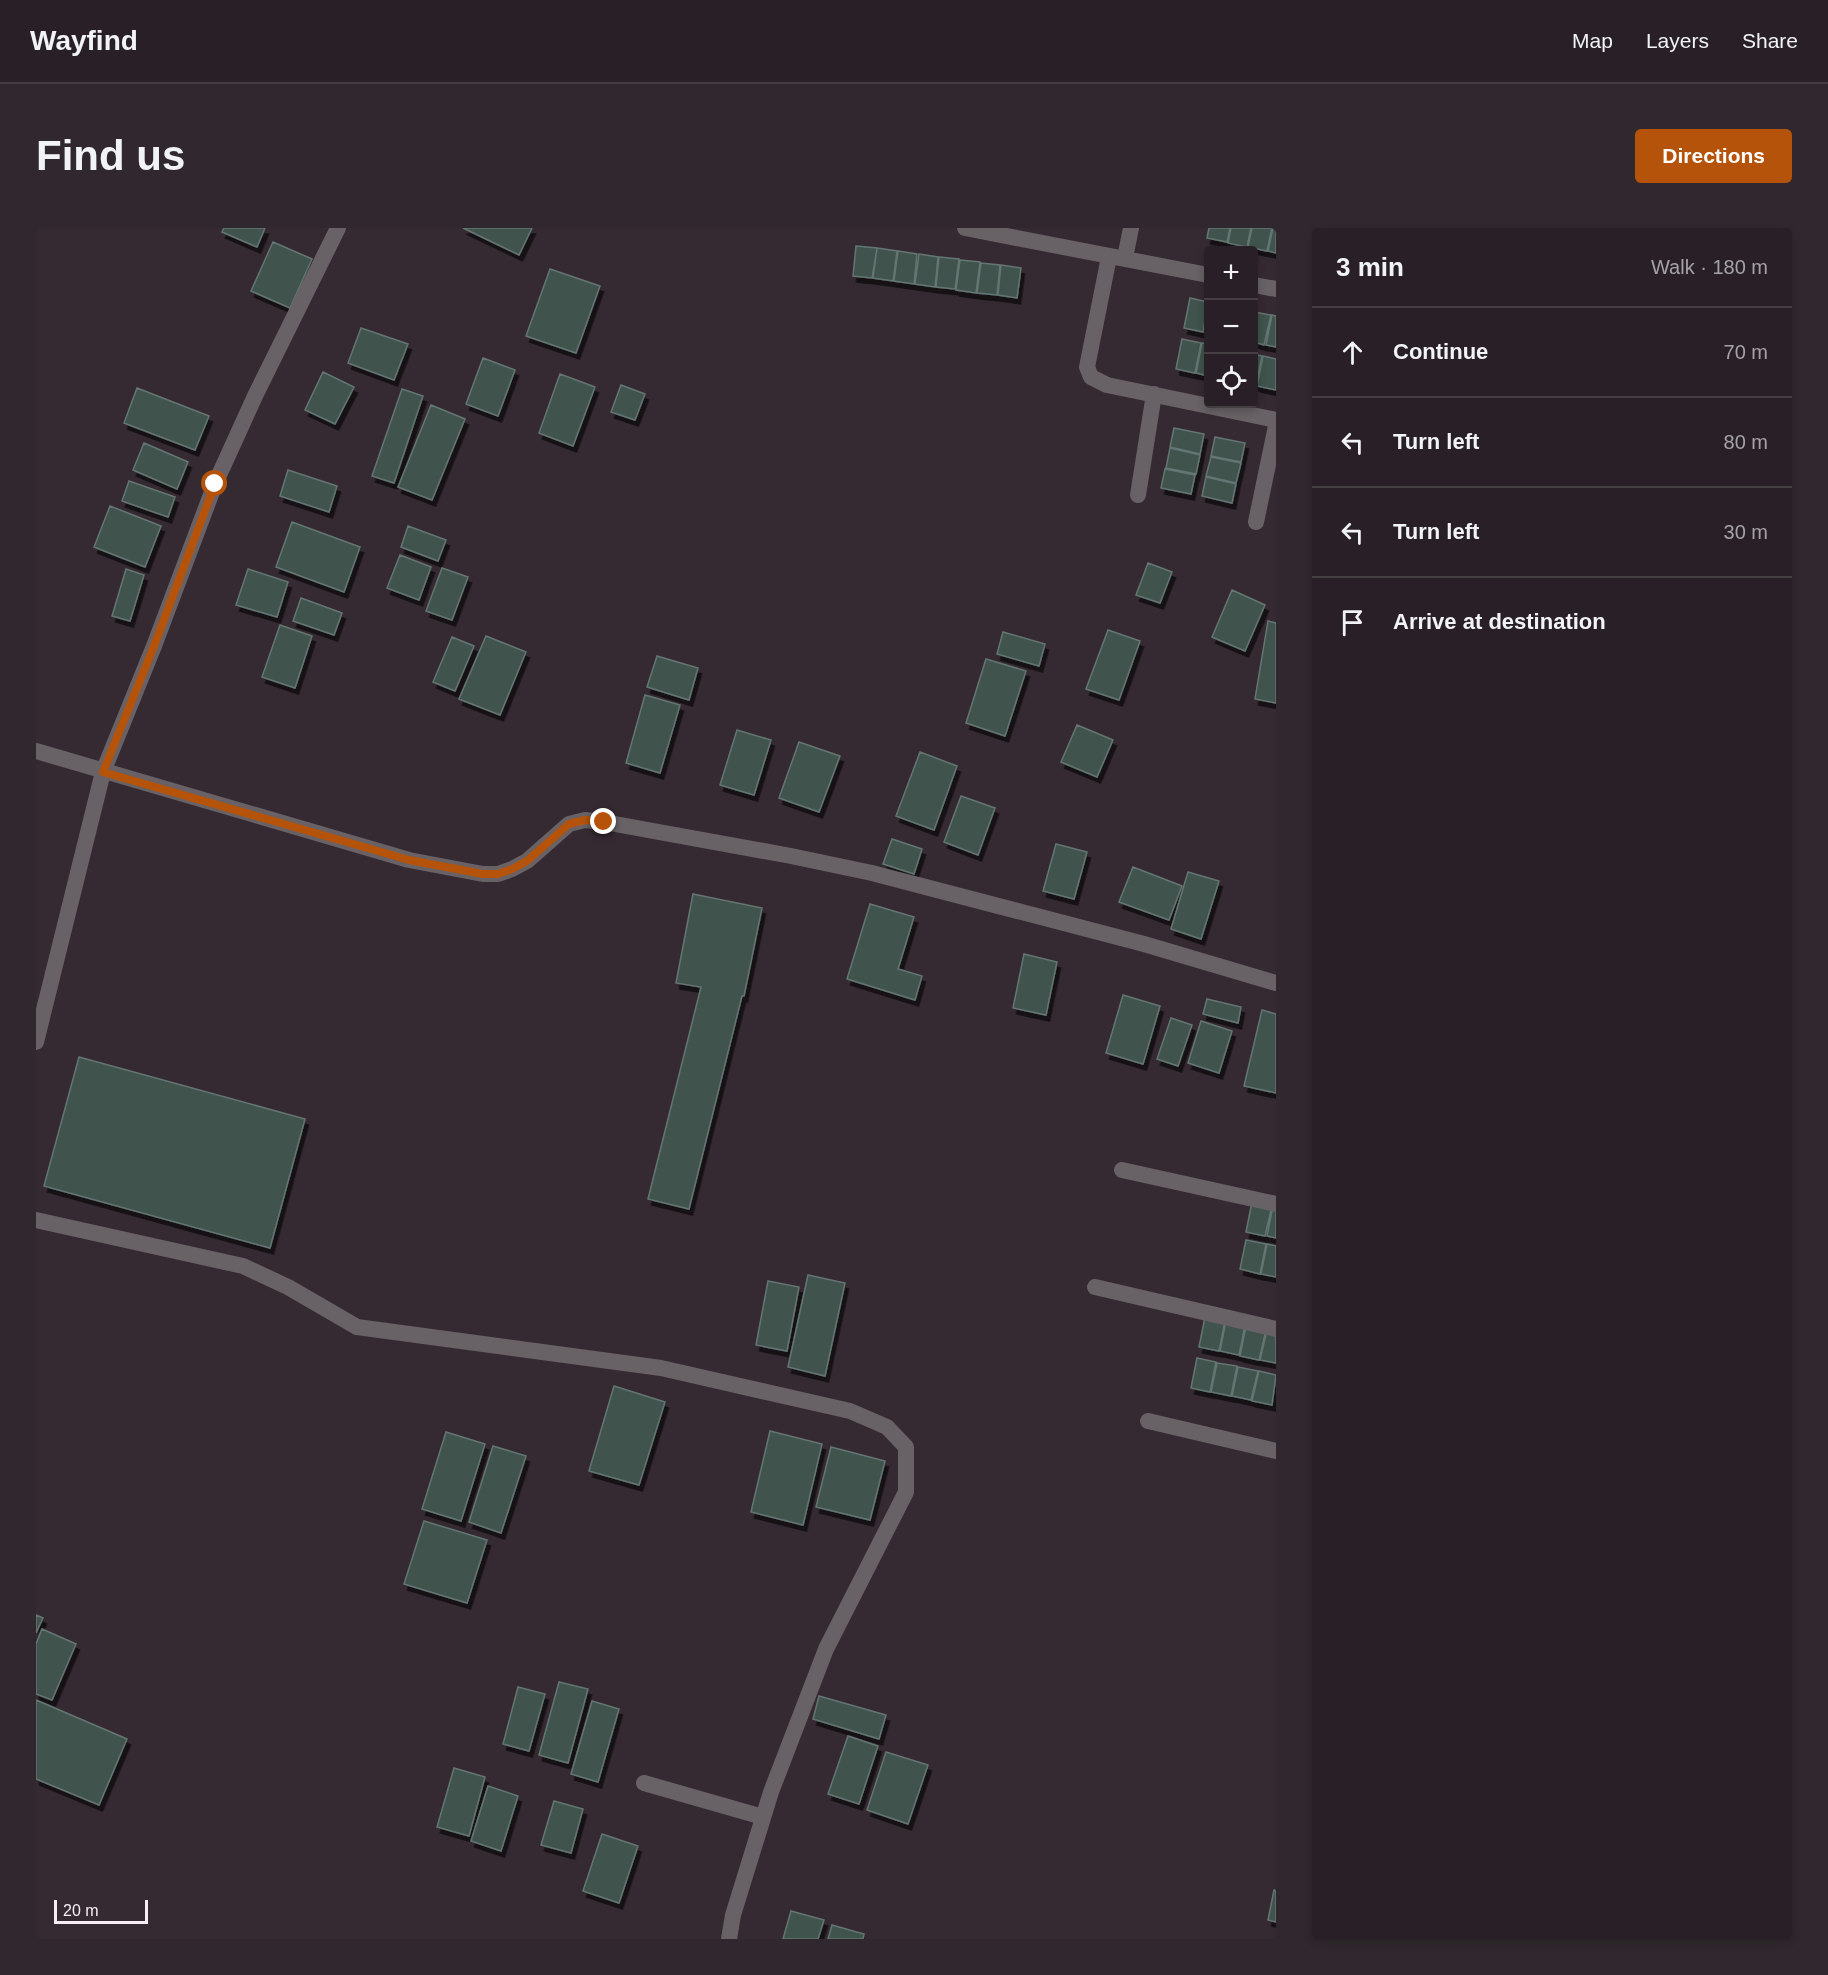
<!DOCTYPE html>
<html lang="en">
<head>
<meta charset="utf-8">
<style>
  :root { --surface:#282026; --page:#30282e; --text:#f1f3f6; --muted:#a5a3a7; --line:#443e43; --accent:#b45309 }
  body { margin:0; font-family:Helvetica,sans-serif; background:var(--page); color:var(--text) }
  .controls { position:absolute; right:18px; top:18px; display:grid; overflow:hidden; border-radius:6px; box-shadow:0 3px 9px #0003 }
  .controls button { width:54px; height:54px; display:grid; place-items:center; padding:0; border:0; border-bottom:2px solid var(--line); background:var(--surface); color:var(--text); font:30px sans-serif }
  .scale { position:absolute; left:18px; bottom:15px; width:94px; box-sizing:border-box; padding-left:6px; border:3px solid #f6eef4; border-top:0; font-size:16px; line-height:21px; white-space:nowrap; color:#f6eef4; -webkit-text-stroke:4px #362a32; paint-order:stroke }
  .stop { position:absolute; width:18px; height:18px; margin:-14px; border:4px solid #b45309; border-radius:50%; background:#fff }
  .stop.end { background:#b45309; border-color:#fff; box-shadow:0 2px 6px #0008 }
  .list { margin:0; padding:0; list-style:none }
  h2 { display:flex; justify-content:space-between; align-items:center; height:78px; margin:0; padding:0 24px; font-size:26px }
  h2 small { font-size:20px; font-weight:400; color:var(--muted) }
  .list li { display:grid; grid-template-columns:39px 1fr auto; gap:18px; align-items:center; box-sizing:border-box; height:90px; padding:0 24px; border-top:2px solid var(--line) }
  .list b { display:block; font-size:22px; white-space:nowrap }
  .list em { font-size:20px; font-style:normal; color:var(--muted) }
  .icon { flex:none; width:33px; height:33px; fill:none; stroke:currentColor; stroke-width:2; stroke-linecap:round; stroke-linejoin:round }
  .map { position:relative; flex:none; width:1240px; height:1711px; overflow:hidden; border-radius:6px }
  header { display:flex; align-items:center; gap:36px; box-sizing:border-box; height:84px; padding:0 30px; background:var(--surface); border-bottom:2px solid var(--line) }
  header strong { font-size:28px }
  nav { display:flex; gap:33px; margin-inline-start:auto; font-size:21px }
  .intro { display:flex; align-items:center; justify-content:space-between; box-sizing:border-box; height:144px; padding:0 36px }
  h1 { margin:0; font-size:42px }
  .button { padding:15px 27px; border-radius:6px; background:var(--accent); color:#fff; font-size:21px; font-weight:700 }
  main { display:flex; gap:36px; padding:0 36px }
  aside { flex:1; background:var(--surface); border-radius:6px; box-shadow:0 3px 9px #0003 }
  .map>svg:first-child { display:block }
  .building { fill:#40524e; stroke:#647672; stroke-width:1.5; filter:url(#shadow) }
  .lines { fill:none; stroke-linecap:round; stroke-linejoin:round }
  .minor { stroke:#686266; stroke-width:16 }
  .route { stroke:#b45309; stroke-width:8 }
</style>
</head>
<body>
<header>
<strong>Wayfind</strong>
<nav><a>Map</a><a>Layers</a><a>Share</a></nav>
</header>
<div class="intro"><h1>Find us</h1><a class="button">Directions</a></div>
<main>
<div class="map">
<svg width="1240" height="1711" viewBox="0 0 1240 1711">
  <defs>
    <filter id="shadow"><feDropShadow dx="3.5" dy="6" stdDeviation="0" flood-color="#0009"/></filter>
  </defs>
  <rect width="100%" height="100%" fill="#362a32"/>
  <!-- building -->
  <path class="building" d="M188 0H229L221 19 186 4Z
    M427 0H496L483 27Z
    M1173 0H1194L1191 14 1171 10Z
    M1195 0H1215L1211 19 1192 15Z
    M1216 0H1236L1231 23 1212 19Z
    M1237 0H1240V25L1232 23Z
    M237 14 276 31 254 80 215 63Z
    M820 18 841 20 836 50 817 48Z
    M841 20 861 23 857 53 837 50Z
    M862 23 881 26 878 56 858 53Z
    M883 26 902 29 899 59 879 56Z
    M903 29 923 31 919 61 900 59Z
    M924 32 944 34 940 65 920 62Z
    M945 35 964 37 961 67 941 65Z
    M965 37 985 40 981 70 962 67Z
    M514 41 564 58 540 125 490 108Z
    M1154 70 1172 74 1167 104 1148 100Z
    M1218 84 1235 87 1228 117 1218 114Z
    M1236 87 1240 88V119L1230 117Z
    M325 100 372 116 358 152 312 135Z
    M1146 111 1165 115 1159 145 1140 141Z
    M1166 115 1172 116V148L1160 145Z
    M1218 126 1226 128 1220 157H1218Z
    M1227 128 1240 131V162L1221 158Z
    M447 130 479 142 462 188 430 176Z
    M287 144 318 159 299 196 269 182Z
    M524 146 559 159 537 218 503 205Z
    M585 157 609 166 599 192 575 184Z
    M101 160 173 188 159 222 88 195Z
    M366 161 387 168 358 255 336 248Z
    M395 177 429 191 396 272 362 259Z
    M1138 200 1168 206 1164 226 1134 219Z
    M1179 209 1209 215 1205 234 1175 228Z
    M108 215 152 234 141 261 97 242Z
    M1134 220 1164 227 1160 246 1130 240Z
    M1175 229 1205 235 1200 255 1170 248Z
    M1129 241 1159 247 1155 266 1125 260Z
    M252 242 301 258 293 284 244 268Z
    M1170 249 1200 256 1196 275 1166 268Z
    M93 253 139 269 132 289 86 273Z
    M74 278 125 298 109 339 58 319Z
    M256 294 324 319 308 364 240 339Z
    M372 298 410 312 402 333 365 319Z
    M364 327 395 339 383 372 351 360Z
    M1112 335 1136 344 1124 375 1100 367Z
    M406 340 432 349 416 392 390 383Z
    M90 341 108 347 94 393 76 388Z
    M212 341 252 354 241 389 200 377Z
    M1196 362 1229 377 1209 423 1176 409Z
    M265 370 306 385 298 407 257 393Z
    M1232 393 1240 395V475L1219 471Z
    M244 397 276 408 259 460 226 449Z
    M1072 402 1104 413 1083 472 1050 461Z
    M967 404 1009 416 1003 438 961 426Z
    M450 408 490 424 464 487 423 471Z
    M416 409 438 418 419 463 397 454Z
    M621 428 662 440 653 472 611 459Z
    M950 431 990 443 969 508 930 495Z
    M609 467 644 477 624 545 590 535Z
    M1041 497 1077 512 1061 549 1025 534Z
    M701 502 735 512 718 567 684 557Z
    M763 514 804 528 783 584 743 570Z
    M884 524 921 538 898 602 860 588Z
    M925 568 959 580 942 627 908 614Z
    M856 611 886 621 878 646 847 636Z
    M1020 616 1051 624 1038 671 1007 663Z
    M1097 639 1146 658 1133 692 1083 674Z
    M1152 644 1183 653 1165 711 1135 701Z
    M657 666 726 680 708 768H706L653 981 612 971 665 759 640 755Z
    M834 676 878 689 862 741 886 748 879 772 811 751Z
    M988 726 1021 734 1010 787 977 780Z
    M1087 767 1124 778 1107 836 1070 825Z
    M1171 771 1205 779 1202 795 1167 786Z
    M1226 782 1240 786V865L1208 858Z
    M1135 790 1156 797 1142 838 1121 831Z
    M1165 793 1196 803 1183 845 1152 835Z
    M43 829 269 891 234 1020 8 958Z
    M1216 974 1236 978 1229 1008 1210 1004Z
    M1237 978 1240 979V1010L1231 1008Z
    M1210 1012 1230 1016 1224 1046 1204 1041Z
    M1231 1016 1240 1018V1049L1225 1046Z
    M772 1047 809 1055 789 1148 752 1139Z
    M732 1053 763 1059 751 1123 720 1117Z
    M1169 1089 1189 1093 1183 1123 1163 1119Z
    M1190 1093 1209 1098 1203 1127 1184 1123Z
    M1210 1098 1230 1102 1223 1132 1204 1128Z
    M1231 1102 1240 1104V1135L1224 1132Z
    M1161 1130 1180 1134 1174 1164 1155 1160Z
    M1181 1135 1201 1138 1195 1168 1175 1164Z
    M1202 1139 1222 1143 1215 1172 1196 1168Z
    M1223 1143 1240 1147 1236 1177 1216 1173Z
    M578 1158 629 1174 603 1257 553 1243Z
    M734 1203 786 1216 767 1297 715 1284Z
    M410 1204 449 1216 425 1293 386 1281Z
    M457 1218 490 1228 465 1305 433 1294Z
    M795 1219 849 1233 834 1292 780 1279Z
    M388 1293 451 1312 431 1375 368 1356Z
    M0 1387 7 1390 0 1405Z
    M6 1401 40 1416 16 1472 0 1466V1416Z
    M523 1454 552 1461 532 1535 503 1527Z
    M482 1459 509 1466 493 1523 467 1516Z
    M783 1468 850 1487 843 1511 777 1491Z
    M0 1472 91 1511 63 1577 0 1551Z
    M556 1473 583 1481 562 1554 535 1546Z
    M812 1508 842 1518 823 1576 792 1566Z
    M850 1524 892 1537 872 1596 831 1582Z
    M418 1540 449 1549 433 1608 401 1599Z
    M452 1558 482 1568 465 1623 435 1613Z
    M518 1573 547 1581 535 1625 505 1617Z
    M566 1606 602 1618 583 1675 547 1663Z
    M1238 1662 1240 1663V1694L1232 1692Z
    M755 1683 788 1692 782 1711H747Z
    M796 1697 828 1706 827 1711H792Z"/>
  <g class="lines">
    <!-- minor -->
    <path class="minor" d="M929 0 1172 47
      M1073 29 1051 139 1055 149 1071 157 1240 192
      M1089 30 1095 0
      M1218 57 1240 61
      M1102 267 1118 166
      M1220 294 1240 198
      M0 523 373 632 447 646H462L476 641 491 633 533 596 549 592 568 594 755 628 836 645 1108 716 1240 755
      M0 814 67 544 118 418 179 256 219 168 302 0
      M1086 942 1240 976
      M0 992 207 1038 252 1059 321 1099 625 1140 814 1183 851 1199 870 1219V1264L790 1421 735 1564 697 1687 693 1711
      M1059 1059 1240 1101
      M1112 1193 1240 1223
      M608 1555 727 1589"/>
  </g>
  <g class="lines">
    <!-- route -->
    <path class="route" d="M179 256 118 418 67 544 373 632 447 646H462L476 641 491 633 533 596 549 592 568 594"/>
  </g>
</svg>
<div class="controls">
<button>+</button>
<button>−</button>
<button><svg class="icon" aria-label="locate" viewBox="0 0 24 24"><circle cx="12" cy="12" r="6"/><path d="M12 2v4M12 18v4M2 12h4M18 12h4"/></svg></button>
</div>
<div class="scale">20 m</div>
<div class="stop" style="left:179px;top:256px"></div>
<div class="stop end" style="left:568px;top:594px"></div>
</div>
<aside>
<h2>3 min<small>Walk · 180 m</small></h2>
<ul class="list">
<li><svg class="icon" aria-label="ahead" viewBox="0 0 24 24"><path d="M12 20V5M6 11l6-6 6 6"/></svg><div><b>Continue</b></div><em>70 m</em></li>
<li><svg class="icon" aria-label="left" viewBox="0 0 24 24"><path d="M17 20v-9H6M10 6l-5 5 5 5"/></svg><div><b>Turn left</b></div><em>80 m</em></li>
<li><svg class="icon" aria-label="left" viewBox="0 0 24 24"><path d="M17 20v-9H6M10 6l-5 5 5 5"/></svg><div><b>Turn left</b></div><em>30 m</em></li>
<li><svg class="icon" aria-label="arrive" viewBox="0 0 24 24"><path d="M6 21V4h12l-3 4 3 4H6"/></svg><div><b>Arrive at destination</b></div></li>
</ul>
</aside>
</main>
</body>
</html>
